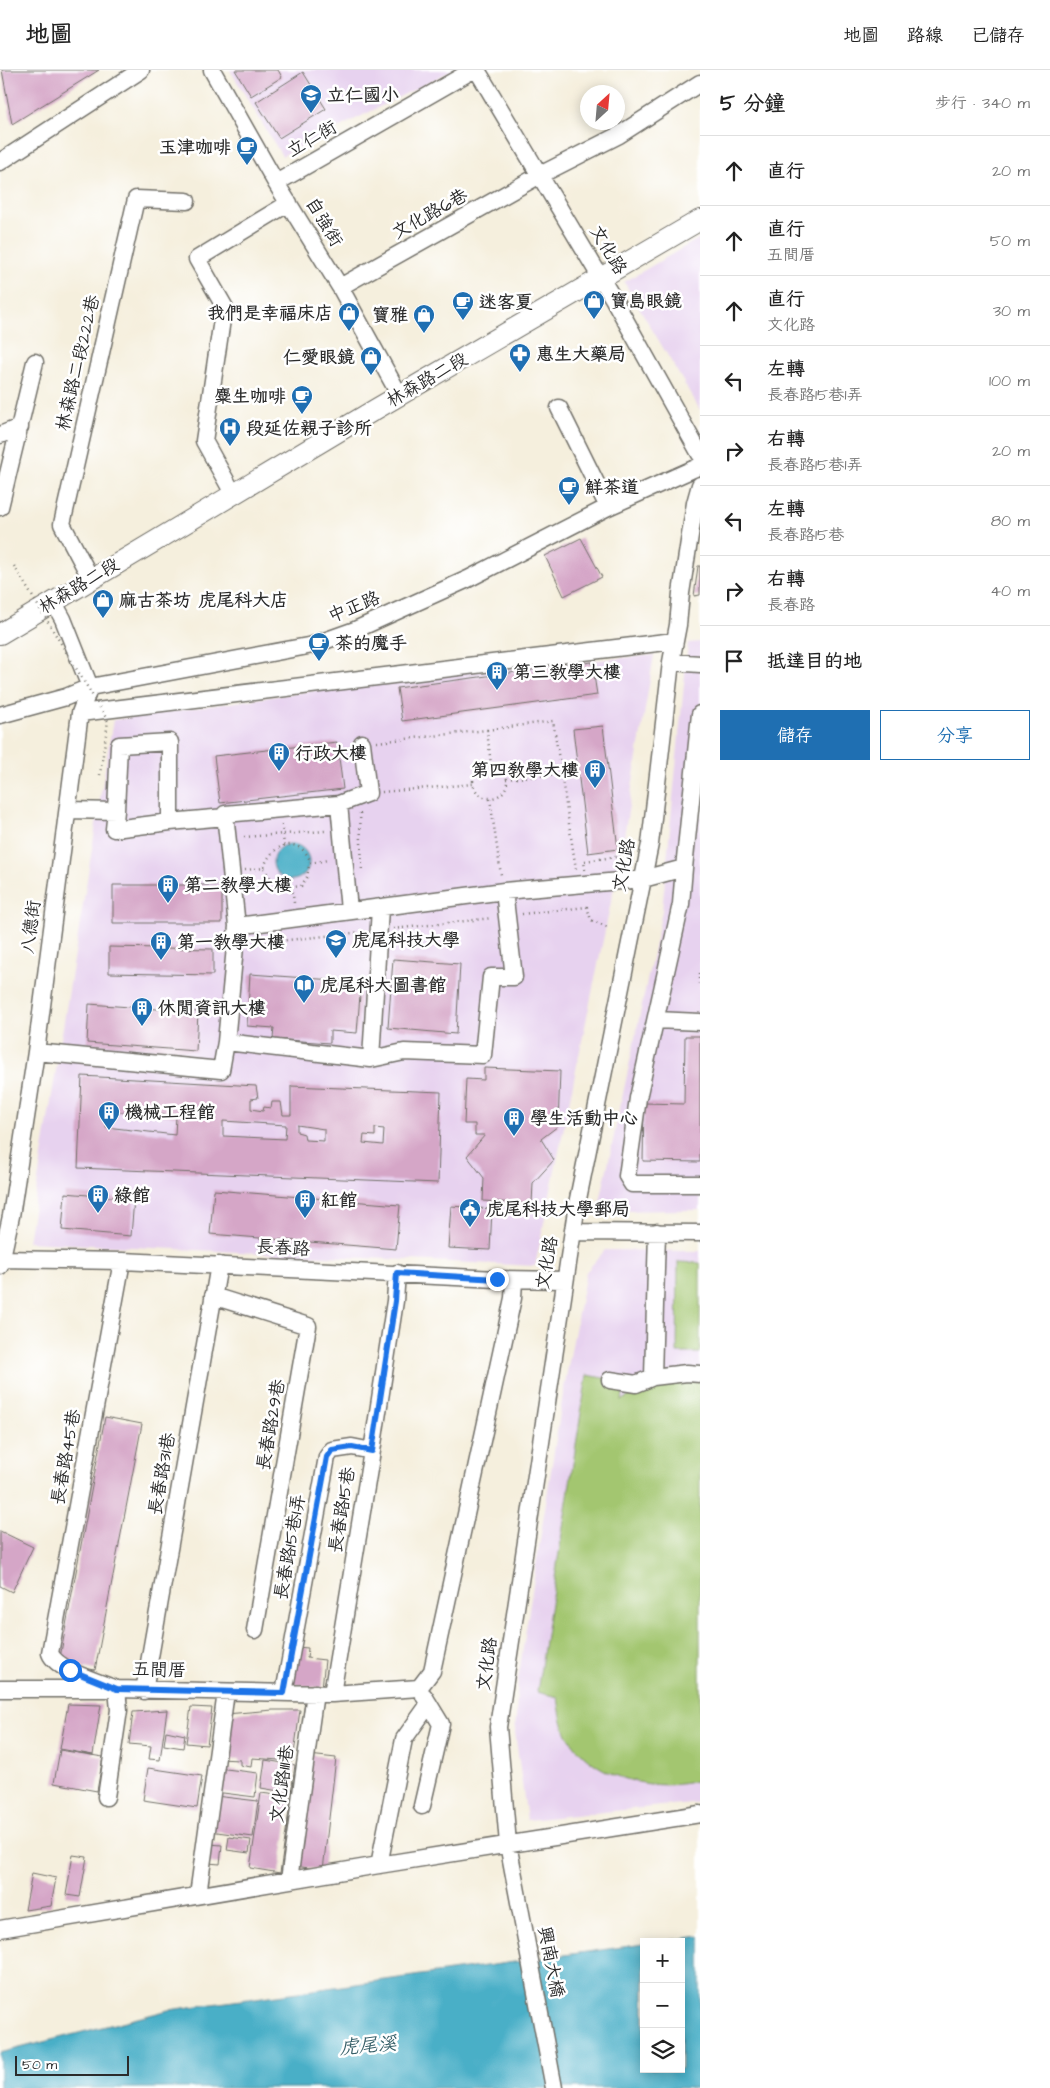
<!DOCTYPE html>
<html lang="zh-TW">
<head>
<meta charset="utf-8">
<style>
  :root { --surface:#fff; --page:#f2f2f2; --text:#222; --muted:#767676; --line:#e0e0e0; --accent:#1f6fb2 }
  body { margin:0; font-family:"Architects Daughter","LXGW WenKai TC",sans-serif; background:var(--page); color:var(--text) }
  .controls { position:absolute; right:15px; bottom:15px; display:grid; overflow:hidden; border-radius:0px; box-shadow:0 2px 12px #0003 }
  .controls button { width:45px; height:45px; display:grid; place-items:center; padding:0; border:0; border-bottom:1px solid var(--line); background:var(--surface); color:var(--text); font:25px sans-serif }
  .compass { position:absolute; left:580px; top:15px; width:45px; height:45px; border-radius:50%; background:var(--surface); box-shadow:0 2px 12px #0003; rotate:26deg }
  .scale { position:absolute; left:15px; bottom:12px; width:114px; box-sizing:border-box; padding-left:5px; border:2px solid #2b2b2b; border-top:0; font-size:14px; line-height:18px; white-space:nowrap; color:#2b2b2b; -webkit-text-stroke:4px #fff; paint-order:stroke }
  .stop { position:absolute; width:15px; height:15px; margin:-11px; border:4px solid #1a73e8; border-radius:50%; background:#fff }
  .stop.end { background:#1a73e8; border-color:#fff; box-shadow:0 1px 5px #0008 }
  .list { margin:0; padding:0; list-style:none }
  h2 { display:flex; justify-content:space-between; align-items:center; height:65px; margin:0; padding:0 20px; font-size:21px }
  h2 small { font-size:16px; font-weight:400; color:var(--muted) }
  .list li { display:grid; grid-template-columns:32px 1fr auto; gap:15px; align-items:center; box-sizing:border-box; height:70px; padding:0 20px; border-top:1px solid var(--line) }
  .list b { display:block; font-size:19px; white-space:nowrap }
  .list p { margin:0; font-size:16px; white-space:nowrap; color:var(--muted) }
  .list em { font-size:16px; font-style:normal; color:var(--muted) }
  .actions { display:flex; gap:10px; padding:15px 20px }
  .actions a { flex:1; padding:11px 0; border:1px solid var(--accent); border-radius:0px; text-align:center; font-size:18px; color:var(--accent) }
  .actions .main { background:var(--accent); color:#fff }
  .icon { flex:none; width:28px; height:28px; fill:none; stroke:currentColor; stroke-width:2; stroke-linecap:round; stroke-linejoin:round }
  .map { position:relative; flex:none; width:700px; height:2018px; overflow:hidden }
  header { display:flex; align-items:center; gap:30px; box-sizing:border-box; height:70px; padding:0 25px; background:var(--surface); border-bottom:1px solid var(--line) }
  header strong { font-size:24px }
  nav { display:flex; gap:28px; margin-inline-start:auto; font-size:18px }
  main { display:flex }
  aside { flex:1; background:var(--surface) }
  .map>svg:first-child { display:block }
  .built { fill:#e7d2ef }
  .green { fill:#a3c66f; stroke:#67784d }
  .water { fill:#48afc7; stroke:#3a6d79 }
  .building { fill:#d5a6c7; fill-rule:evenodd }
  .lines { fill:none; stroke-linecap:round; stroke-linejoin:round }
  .minor-casing { stroke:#727069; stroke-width:19 }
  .major-casing { stroke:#727069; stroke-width:22 }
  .path { stroke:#727069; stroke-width:2.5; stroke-dasharray:1 4; stroke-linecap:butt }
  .minor { stroke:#fff; stroke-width:16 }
  .major { stroke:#fff; stroke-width:20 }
  .path-bridge { stroke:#727069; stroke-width:2.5; stroke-dasharray:1 4; stroke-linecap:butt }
  .route { stroke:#1a73e8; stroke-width:6 }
  .labels { text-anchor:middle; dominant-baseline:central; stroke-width:5; stroke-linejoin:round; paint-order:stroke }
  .poi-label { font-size:18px; font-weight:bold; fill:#2b2b2b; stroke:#fff; text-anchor:start }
  .street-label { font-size:18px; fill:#2b2b2b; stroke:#fff }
  .water-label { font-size:19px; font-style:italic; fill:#376069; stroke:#fff }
</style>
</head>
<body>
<header>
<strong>地圖</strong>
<nav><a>地圖</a><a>路線</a><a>已儲存</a></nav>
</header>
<main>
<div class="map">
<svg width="700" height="2018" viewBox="0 0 700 2018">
  <rect width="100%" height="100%" fill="#fff"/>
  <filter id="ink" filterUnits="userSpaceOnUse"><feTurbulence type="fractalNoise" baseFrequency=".02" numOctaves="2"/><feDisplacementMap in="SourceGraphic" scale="10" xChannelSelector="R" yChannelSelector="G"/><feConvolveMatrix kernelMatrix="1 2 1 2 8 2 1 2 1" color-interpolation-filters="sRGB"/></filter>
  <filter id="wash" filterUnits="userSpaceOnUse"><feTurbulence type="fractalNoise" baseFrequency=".0096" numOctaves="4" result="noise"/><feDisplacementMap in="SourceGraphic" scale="20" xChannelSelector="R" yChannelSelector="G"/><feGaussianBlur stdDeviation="1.12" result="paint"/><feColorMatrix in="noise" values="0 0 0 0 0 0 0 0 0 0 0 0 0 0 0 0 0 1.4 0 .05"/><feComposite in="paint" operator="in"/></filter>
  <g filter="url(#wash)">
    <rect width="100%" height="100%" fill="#f5efdd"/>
    <!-- built -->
    <path class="built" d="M230 0H453L282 86Z
      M700 168V340L624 212Z
      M700 572V1140L598 1141 662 841 688 573Z
      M654 585 621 784 535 1196 28 1172 113 650 406 607Z
      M605 1180 700 1181V1732L527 1750 515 1662 518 1610 564 1318 586 1202Z"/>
    <!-- green -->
    <path class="green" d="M678 1192 700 1193V1283H677Z
      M700 1304V1710C657 1723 598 1710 571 1671 562 1659 560 1642 558 1627L537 1622 587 1305 625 1312 622 1331C648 1311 669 1310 700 1304Z"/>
    <!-- water -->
    <path class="water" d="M273 792a18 18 0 1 1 36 0a18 18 0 1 1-36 0Z
      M700 1866V2018H0V1983L169 1940 644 1874V1999H681V1872H658Z"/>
    <g id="blocks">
      <!-- building -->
      <path class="building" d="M2 0H99L12 54Z
        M235 0H278L282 7 251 26Z
        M303 2 326 39 279 68 256 32Z
        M581 468 602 507 564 526 545 486Z
        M698 496H700V525L694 526Z
        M592 592 597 625 402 651 397 618Z
        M603 656 618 779 588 783 573 659Z
        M337 672 343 719 220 733 214 686Z
        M113 815H222V853H113Z
        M109 877 213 879V905L109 903Z
        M393 889 460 894 456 964 388 958Z
        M250 904 361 912 357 963 330 961V973L273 969 274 958 247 956Z
        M89 934 198 942 196 981 87 973Z
        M685 966H700V1092L643 1091 644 1033 684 1034Z
        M484 998 560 1001 558 1056 541 1069 554 1090 533 1113 532 1134 483 1131 484 1108 467 1086 485 1065H475V1054H464L466 1009 484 1010Z
        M82 1006 256 1016 258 1028 251 1029V1039L263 1041 264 1037 271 1038 272 1032H281L283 1045H291V1016L441 1022 438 1113 78 1098ZM109 1041 176 1046 175 1065 106 1057ZM223 1051 286 1055 285 1069 223 1066ZM297 1055 324 1059V1071L305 1070 304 1064 297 1062ZM375 1058 384 1059 383 1075 363 1073 364 1065 375 1066Z
        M214 1120 400 1135 396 1179 210 1164Z
        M65 1123 134 1129 131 1166 62 1160Z
        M451 1136 492 1139 490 1180 448 1178Z
        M105 1347 142 1354 95 1600 59 1593Z
        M0 1461 33 1477 12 1522 0 1516Z
        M297 1577 308 1578 307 1588 325 1590 322 1618 292 1614Z
        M68 1634 101 1635 93 1685 60 1679Z
        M191 1637 212 1638 207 1675 186 1673Z
        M167 1640 160 1690 149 1689 151 1676 129 1674 133 1642Z
        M273 1640H300L293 1691 252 1688 251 1697 240 1695V1690L219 1689 226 1644Z
        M166 1661 185 1665 183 1678 164 1675Z
        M60 1680 103 1687 97 1721 54 1713Z
        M309 1685 336 1688 323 1800 295 1796Z
        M265 1690 295 1695 291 1723 261 1718Z
        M148 1698 202 1706 197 1738 143 1730Z
        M218 1698 258 1703 255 1727 215 1722Z
        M261 1723 291 1727 280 1803 250 1798Z
        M215 1726 258 1731 253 1767 210 1761Z
        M229 1767 251 1770 249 1783 227 1780Z
        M209 1774 222 1775 220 1794 208 1793Z
        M73 1785 87 1787 80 1827 66 1825Z
        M32 1803 56 1808 51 1836 25 1840Z"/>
    </g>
  </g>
  <g filter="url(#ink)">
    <use href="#blocks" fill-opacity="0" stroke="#727069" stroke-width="1"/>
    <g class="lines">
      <!-- minor casing -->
      <g class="minor-casing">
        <path id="minor" d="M212 0 276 113 340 217 400 326
          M477 0 614 230 700 384
          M0 92 141 0
          M276 113 473 0
          M340 217 540 105 619 65 700 13
          M559 338 608 437
          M0 365 20 357
          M234 425 204 371 224 236 197 189 289 133
          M0 437 35 292
          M91 509 62 454 136 129 187 131
          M671 592 700 594
          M80 643 674 571
          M0 645 66 627 90 617 313 575 355 560 468 509 608 437 700 396
          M339 734 368 723 362 673
          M68 740 116 741 119 675 170 672V752L225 747
          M116 741 114 759 170 752
          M684 798 681 834 638 1028 627 1106 632 1114H700
          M349 840 339 734 225 744 237 856 504 821 643 809 684 798 700 644
          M237 856 226 972 371 989 404 982 483 985 491 907H514L504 821
          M656 950 700 952
          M36 982 221 1000 226 972
          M371 989 380 838
          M573 1162 700 1163
          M0 1189 122 1191 497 1209 565 1210
          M0 1196 11 1146 36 982 80 643 90 617 63 549 53 531
          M213 1226 308 1256 255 1560
          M653 1307 687 1303 700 1304
          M610 1310 636 1314 653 1307 657 1162
          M0 1619H117L332 1624 419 1618 432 1601 513 1228 514 1210
          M144 1621 219 1195
          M284 1623 327 1387 332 1380 352 1377 372 1381
          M332 1624 372 1381 395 1231 397 1203
          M106 1727 119 1640 117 1619C100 1613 56 1600 50 1583L122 1191
          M422 1736 441 1654 424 1626
          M379 1795 404 1669 429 1634
          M289 1810 315 1623
          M198 1825 226 1622
          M0 1859 379 1795 700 1744
          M554 2018 508 1774 498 1657 577 1134 650 774 671 592 678 555 681 523 695 433 700 415"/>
      </g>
      <!-- major casing -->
      <g class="major-casing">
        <path id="major" d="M0 564 376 339 700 150"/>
      </g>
      <!-- path -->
      <path class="path" d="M487 660 553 651 576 799
        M377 672 487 660 491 695
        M473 711a17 17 0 1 1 34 0a17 17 0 1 1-34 0Z
        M506 709 562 704
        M382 722 473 714
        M490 729 501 805
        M360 743 362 800
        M282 755 284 776
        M244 767 325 761
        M310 793 328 790
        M245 800 264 798C268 781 287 767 303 780 306 782 308 787 310 790L307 807 301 816C281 819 274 815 264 798
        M585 800 584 791 623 786
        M292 817 294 833
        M522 844 587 837 591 850 607 857
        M393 859 492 848
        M251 874 362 862
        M700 903V914"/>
      <!-- minor -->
      <use href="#minor" class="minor"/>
      <!-- major -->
      <use href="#major" class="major"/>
      <!-- path-bridge -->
      <path class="path-bridge" d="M14 496 108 651 100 705"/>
    </g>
  </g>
  <g class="lines" filter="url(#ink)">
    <!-- route -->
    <path class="route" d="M70 1600 117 1619 284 1623 327 1387 332 1380 352 1377 372 1381 395 1231 397 1203 497 1209"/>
  </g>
  <!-- icons -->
  <defs>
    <g id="school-pin" transform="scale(1.125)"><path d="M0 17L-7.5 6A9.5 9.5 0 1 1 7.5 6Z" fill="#1f6fb2" stroke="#fff"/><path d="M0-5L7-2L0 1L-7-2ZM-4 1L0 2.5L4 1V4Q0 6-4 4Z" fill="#fff"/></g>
    <g id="cafe-pin" transform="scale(1.125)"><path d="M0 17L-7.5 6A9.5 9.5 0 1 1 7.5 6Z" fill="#1f6fb2" stroke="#fff"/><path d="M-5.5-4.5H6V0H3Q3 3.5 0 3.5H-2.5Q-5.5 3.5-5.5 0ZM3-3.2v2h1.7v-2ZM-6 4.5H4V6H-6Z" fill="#fff"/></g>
    <g id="shop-pin" transform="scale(1.125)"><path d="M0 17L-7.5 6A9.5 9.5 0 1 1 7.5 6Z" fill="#1f6fb2" stroke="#fff"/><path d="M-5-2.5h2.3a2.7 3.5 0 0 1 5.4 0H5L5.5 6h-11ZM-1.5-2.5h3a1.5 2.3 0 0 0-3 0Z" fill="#fff"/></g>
    <g id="pharmacy-pin" transform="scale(1.125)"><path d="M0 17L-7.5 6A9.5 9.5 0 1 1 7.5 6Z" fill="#1f6fb2" stroke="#fff"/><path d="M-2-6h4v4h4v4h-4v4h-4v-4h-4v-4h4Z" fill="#fff"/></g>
    <g id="hospital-pin" transform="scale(1.125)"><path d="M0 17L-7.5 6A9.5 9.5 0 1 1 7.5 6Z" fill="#1f6fb2" stroke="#fff"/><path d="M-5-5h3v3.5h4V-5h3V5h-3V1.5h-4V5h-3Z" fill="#fff"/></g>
    <g id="building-pin" transform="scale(1.125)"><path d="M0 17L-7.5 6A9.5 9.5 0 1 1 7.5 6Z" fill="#1f6fb2" stroke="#fff"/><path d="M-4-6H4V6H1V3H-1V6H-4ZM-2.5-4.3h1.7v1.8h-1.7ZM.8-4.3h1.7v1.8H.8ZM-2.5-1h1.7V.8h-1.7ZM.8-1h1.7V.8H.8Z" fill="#fff"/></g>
    <g id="university-pin" transform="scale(1.125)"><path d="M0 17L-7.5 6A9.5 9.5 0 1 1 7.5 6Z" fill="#1f6fb2" stroke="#fff"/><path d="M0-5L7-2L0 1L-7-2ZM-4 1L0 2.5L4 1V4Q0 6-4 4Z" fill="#fff"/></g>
    <g id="library-pin" transform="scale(1.125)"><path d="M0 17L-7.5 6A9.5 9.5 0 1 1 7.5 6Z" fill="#1f6fb2" stroke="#fff"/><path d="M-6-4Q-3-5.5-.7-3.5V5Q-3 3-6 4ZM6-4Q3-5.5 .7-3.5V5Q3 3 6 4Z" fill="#fff"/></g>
    <g id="civic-pin" transform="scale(1.125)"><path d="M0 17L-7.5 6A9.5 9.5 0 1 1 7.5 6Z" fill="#1f6fb2" stroke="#fff"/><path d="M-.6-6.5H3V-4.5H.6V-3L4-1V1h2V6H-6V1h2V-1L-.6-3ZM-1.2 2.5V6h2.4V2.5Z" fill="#fff"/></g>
  </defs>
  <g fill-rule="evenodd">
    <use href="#school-pin" x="311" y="25"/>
    <use href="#cafe-pin" x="247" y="77"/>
    <use href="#shop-pin" x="594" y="231"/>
    <use href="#cafe-pin" x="463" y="232"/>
    <use href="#shop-pin" x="349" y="243"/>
    <use href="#shop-pin" x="424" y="245"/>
    <use href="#pharmacy-pin" x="520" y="284"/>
    <use href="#shop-pin" x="371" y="287"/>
    <use href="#cafe-pin" x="302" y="326"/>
    <use href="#hospital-pin" x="230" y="358"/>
    <use href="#cafe-pin" x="569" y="417"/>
    <use href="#shop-pin" x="103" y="530"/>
    <use href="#cafe-pin" x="319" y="573"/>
    <use href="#building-pin" x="497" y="602"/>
    <use href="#building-pin" x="279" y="683"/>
    <use href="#building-pin" x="595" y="700"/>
    <use href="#building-pin" x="168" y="815"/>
    <use href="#university-pin" x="336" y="870"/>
    <use href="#building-pin" x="161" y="872"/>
    <use href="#library-pin" x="304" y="915"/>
    <use href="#building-pin" x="142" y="938"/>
    <use href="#building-pin" x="109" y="1042"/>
    <use href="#building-pin" x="514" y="1048"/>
    <use href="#building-pin" x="98" y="1125"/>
    <use href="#building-pin" x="305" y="1130"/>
    <use href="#civic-pin" x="470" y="1139"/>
  </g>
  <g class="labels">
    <!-- poi labels -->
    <g class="poi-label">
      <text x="327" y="25">立仁國小</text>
      <text x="231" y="77" text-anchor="end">玉津咖啡</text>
      <text x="610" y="231">寶島眼鏡</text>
      <text x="479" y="232">迷客夏</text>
      <text x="333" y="243" text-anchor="end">我們是幸福床店</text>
      <text x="408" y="245" text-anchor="end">寶雅</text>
      <text x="536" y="284">惠生大藥局</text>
      <text x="355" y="287" text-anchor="end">仁愛眼鏡</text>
      <text x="286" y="326" text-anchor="end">麋生咖啡</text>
      <text x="246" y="358">段延佐親子診所</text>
      <text x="585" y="417">鮮茶道</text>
      <text x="119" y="530">麻古茶坊 虎尾科大店</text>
      <text x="335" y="573">茶的魔手</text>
      <text x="513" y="602">第三教學大樓</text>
      <text x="295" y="683">行政大樓</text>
      <text x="579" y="700" text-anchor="end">第四教學大樓</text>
      <text x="184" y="815">第二教學大樓</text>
      <text x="352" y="870">虎尾科技大學</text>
      <text x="177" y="872">第一教學大樓</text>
      <text x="320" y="915">虎尾科大圖書館</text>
      <text x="158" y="938">休閒資訊大樓</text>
      <text x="125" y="1042">機械工程館</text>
      <text x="530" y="1048">學生活動中心</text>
      <text x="114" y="1125">綠館</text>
      <text x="321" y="1130">紅館</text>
      <text x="486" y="1139">虎尾科技大學郵局</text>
    </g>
    <!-- street labels -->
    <g class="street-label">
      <text transform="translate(312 69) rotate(-30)">立仁街</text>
      <text transform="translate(430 144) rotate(-29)">文化路6巷</text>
      <text transform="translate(324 152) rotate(59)">自強街</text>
      <text transform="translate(608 180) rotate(59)">文化路</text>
      <text transform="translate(78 293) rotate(-77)">林森路二段222巷</text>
      <text transform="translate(427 310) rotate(-30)">林森路二段</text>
      <text transform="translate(79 516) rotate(-31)">林森路二段</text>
      <text transform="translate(354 537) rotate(-22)">中正路</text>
      <text transform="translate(624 795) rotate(-79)">文化路</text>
      <text transform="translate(31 857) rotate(-83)">八德街</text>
      <text transform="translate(283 1178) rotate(3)">長春路</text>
      <text transform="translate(547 1193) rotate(-80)">文化路</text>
      <text transform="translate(271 1355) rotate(-80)">長春路29巷</text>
      <text transform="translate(66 1387) rotate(-80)">長春路45巷</text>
      <text transform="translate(162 1404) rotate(-80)">長春路31巷</text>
      <text transform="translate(342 1440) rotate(-81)">長春路15巷</text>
      <text transform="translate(290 1477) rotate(-80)">長春路15巷1弄</text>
      <text transform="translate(487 1594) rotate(-82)">文化路</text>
      <text transform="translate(159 1600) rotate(2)">五間厝</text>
      <text transform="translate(282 1714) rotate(-82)">文化路111巷</text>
      <text transform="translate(551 1892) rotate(79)">興南大橋</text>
    </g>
    <!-- water labels -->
    <g class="water-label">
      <text transform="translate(368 1976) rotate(-5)">虎尾溪</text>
    </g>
  </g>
</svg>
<div class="controls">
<button>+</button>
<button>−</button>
<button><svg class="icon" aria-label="layers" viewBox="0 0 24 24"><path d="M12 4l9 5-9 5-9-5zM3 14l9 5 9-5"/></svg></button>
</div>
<svg class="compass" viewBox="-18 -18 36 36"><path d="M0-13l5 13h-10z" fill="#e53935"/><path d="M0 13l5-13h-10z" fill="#767676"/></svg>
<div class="scale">50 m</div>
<div class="stop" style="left:70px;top:1600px"></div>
<div class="stop end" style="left:497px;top:1209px"></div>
</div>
<aside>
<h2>5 分鐘<small>步行 · 340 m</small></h2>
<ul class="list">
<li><svg class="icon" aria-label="ahead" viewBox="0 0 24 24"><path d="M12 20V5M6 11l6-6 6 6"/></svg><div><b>直行</b></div><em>20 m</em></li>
<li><svg class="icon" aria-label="ahead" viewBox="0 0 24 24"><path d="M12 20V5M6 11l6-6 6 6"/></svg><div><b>直行</b><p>五間厝</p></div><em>50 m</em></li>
<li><svg class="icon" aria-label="ahead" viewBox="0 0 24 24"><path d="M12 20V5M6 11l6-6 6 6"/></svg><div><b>直行</b><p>文化路</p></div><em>30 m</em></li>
<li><svg class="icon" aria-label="left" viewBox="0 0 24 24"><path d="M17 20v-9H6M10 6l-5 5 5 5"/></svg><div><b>左轉</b><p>長春路15巷1弄</p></div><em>100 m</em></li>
<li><svg class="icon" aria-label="right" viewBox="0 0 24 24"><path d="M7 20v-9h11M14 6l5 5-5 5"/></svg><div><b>右轉</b><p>長春路15巷1弄</p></div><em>20 m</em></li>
<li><svg class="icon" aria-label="left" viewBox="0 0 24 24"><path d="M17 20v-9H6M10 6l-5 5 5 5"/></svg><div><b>左轉</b><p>長春路15巷</p></div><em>80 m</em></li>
<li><svg class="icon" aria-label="right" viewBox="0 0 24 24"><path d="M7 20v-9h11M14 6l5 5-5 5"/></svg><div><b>右轉</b><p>長春路</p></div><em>40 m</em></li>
<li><svg class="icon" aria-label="arrive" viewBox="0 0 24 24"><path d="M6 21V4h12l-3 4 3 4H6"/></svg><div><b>抵達目的地</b></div></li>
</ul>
<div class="actions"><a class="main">儲存</a><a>分享</a></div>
</aside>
</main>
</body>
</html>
